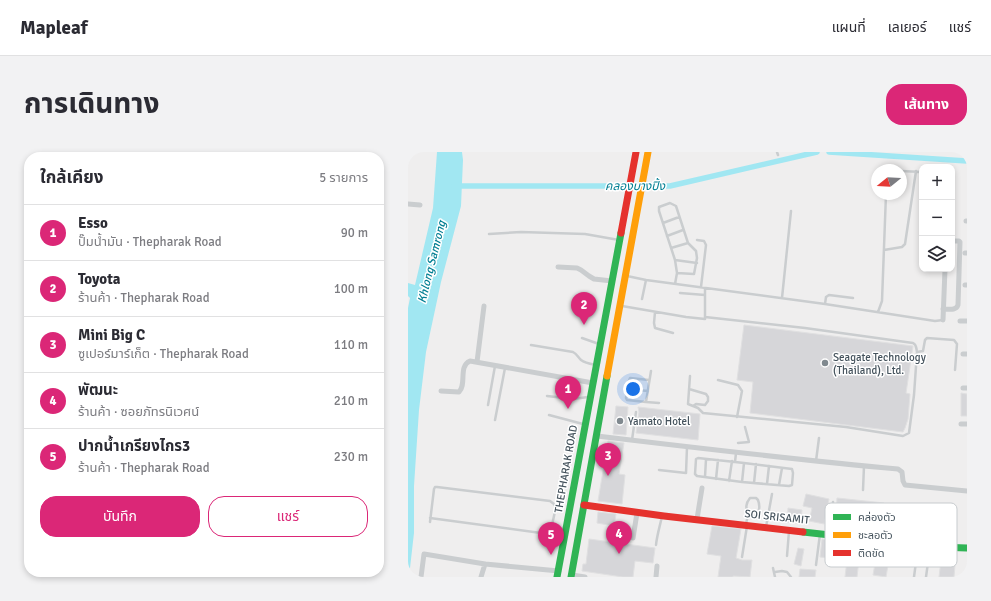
<!DOCTYPE html>
<html lang="th">
<head>
<meta charset="utf-8">
<style>
  :root { --surface:#fff; --page:#f2f2f3; --text:#2b2b33; --muted:#7c7c81; --line:#e1e1e2; --accent:#db2777 }
  body { margin:0; font-family:Signika,"Noto Sans Thai",sans-serif; background:var(--page); color:var(--text) }
  .controls { position:absolute; right:12px; top:12px; display:grid; overflow:hidden; border-radius:8px; box-shadow:0 2px 6px #0003 }
  .controls button { width:36px; height:36px; display:grid; place-items:center; padding:0; border:0; border-bottom:1px solid var(--line); background:var(--surface); color:var(--text); font:20px sans-serif }
  .compass { position:absolute; left:463px; top:12px; width:36px; height:36px; border-radius:50%; background:var(--surface); box-shadow:0 2px 6px #0003; rotate:252deg }
  .you { position:absolute; left:225px; top:237px; width:14px; height:14px; margin:-10px; border:3px solid #fff; border-radius:50%; background:#1a73e8; box-shadow:0 0 0 6px #1a73e833 }
  .badge { display:grid; place-items:center; width:26px; height:26px; border-radius:50%; background:var(--accent); color:#fff; font-size:13px; font-weight:700 }
  .pin { position:absolute; translate:-50% -33px; filter:drop-shadow(0 1px 2px #0008) }
  .pin::after { content:''; position:absolute; top:21px; width:14px; height:12px; background:inherit; clip-path:polygon(0 0,100% 0,50% 100%) }
  .list { margin:0; padding:0; list-style:none }
  h2 { display:flex; justify-content:space-between; align-items:center; height:52px; margin:0; padding:0 16px; font-size:17px }
  h2 small { font-size:13px; font-weight:400; color:var(--muted) }
  .list li { display:grid; grid-template-columns:26px 1fr auto; gap:12px; align-items:center; box-sizing:border-box; height:56px; padding:0 16px; border-top:1px solid var(--line) }
  .list b { display:block; font-size:15px; white-space:nowrap }
  .list p { margin:0; font-size:13px; white-space:nowrap; color:var(--muted) }
  .list em { font-size:13px; font-style:normal; color:var(--muted) }
  .actions { display:flex; gap:8px; padding:12px 16px }
  .actions a { flex:1; padding:9px 0; border:1px solid var(--accent); border-radius:16px; text-align:center; font-size:14px; color:var(--accent) }
  .actions .main { background:var(--accent); color:#fff }
  .icon { flex:none; width:22px; height:22px; fill:none; stroke:currentColor; stroke-width:2; stroke-linecap:round; stroke-linejoin:round }
  .map { position:relative; flex:none; width:559px; height:425px; overflow:hidden; border-radius:16px }
  header { display:flex; align-items:center; gap:24px; box-sizing:border-box; height:56px; padding:0 20px; background:var(--surface); border-bottom:1px solid var(--line) }
  header strong { font-size:19px }
  nav { display:flex; gap:22px; margin-inline-start:auto; font-size:14px }
  .intro { display:flex; align-items:center; justify-content:space-between; box-sizing:border-box; height:96px; padding:0 24px }
  h1 { margin:0; font-size:28px }
  .button { padding:10px 18px; border-radius:16px; background:var(--accent); color:#fff; font-size:14px; font-weight:700 }
  main { display:flex; gap:24px; padding:0 24px }
  aside { flex:1; background:var(--surface); border-radius:16px; box-shadow:0 2px 6px #0003 }
  .map>svg:first-child { display:block }
  .water { fill:#a1e7f2 }
  .lines { fill:none; stroke-linecap:round; stroke-linejoin:round }
  .canal { stroke:#a1e7f2; stroke-width:5.5 }
  .building { fill:#d6d6d9; stroke:#e0e0e1 }
  .lane { stroke:#cacdcf; stroke-width:2.5 }
  .street { stroke:#cacdcf; stroke-width:5 }
  .fast { stroke:#30b455; stroke-width:7 }
  .slow { stroke:#ff9f0a; stroke-width:7 }
  .jam { stroke:#e5322d; stroke-width:7 }
  .poi-dot { fill:#80898f; stroke:#fff; stroke-width:1.5 }
  .labels { text-anchor:middle; dominant-baseline:central; stroke-width:3; stroke-linejoin:round; paint-order:stroke }
  .poi-label { font-size:11px; fill:#44525c; stroke:#fff; text-anchor:start }
  .street-label { font-size:11px; fill:#44525c; stroke:#fff }
  .water-label { font-size:12px; font-style:italic; fill:#037f93; stroke:#fff }
  .key { fill:#fff; stroke:#c7cbce; stroke-width:1 }
  .key-label { font-size:11px; fill:#44525c }
</style>
</head>
<body>
<header>
<strong>Mapleaf</strong>
<nav><a>แผนที่</a><a>เลเยอร์</a><a>แชร์</a></nav>
</header>
<div class="intro"><h1>การเดินทาง</h1><a class="button">เส้นทาง</a></div>
<main>
<aside>
<h2>ใกล้เคียง<small>5 รายการ</small></h2>
<ul class="list">
<li><span class="badge">1</span><div><b>Esso</b><p>ปั๊มน้ำมัน · Thepharak Road</p></div><em>90 m</em></li>
<li><span class="badge">2</span><div><b>Toyota</b><p>ร้านค้า · Thepharak Road</p></div><em>100 m</em></li>
<li><span class="badge">3</span><div><b>Mini Big C</b><p>ซูเปอร์มาร์เก็ต · Thepharak Road</p></div><em>110 m</em></li>
<li><span class="badge">4</span><div><b>พัฒนะ</b><p>ร้านค้า · ซอยภัทรนิเวศน์</p></div><em>210 m</em></li>
<li><span class="badge">5</span><div><b>ปากน้ำเกรียงไกร3</b><p>ร้านค้า · Thepharak Road</p></div><em>230 m</em></li>
</ul>
<div class="actions"><a class="main">บันทึก</a><a>แชร์</a></div>
</aside>
<div class="map">
<svg width="559" height="425" viewBox="0 0 559 425">
  <rect width="100%" height="100%" fill="#efeeee"/>
  <!-- water -->
  <path class="water" d="M29 0H54L55 8 53 54 33 130 18 200 11 258 6 334V381L2 416 0 425V156L2 146 0 144V131L7 133 25 56Z"/>
  <g class="lines">
    <!-- canal -->
    <path class="canal" d="M421 0 559 9
      M46 34H262L409 0"/>
  </g>
  <!-- building -->
  <path class="building" d="M336 173 505 194 498 241 502 242 500 267 497 276 495 280 342 261 345 230 329 228Z
    M553 241 559 242V264H553Z
    M208 254 220 255 218 283 205 282Z
    M230 255 292 262 290 288 228 281 231 260Z
    M200 289 216 291 211 322 217 323 214 352 190 349Z
    M398 342 421 347 416 372 401 369 404 356 395 354Z
    M429 346 476 351 473 383 456 381 458 363 443 362 441 376 427 375Z
    M380 356 394 358 393 371 379 370Z
    M190 360 208 362 206 374 189 371Z
    M304 374 333 377 328 406 334 408H344L342 425 325 424V425H310L313 404 299 402Z
    M181 387 247 396 245 411 227 409 225 425H215L174 419 175 412H178Z
    M414 387 431 389 429 407 412 405Z
    M441 390 453 391 449 425H437Z
    M470 394 483 396 478 425 465 423Z
    M390 396 396 397 393 414 386 412Z
    M534 400 548 401 546 425H531Z
    M392 417 408 418 407 425H391Z"/>
  <g class="lines">
    <!-- lane -->
    <path class="lane" d="M369 0 370 3
      M493 19 514 20
      M255 71 271 65
      M81 82 113 80 177 82 211 88
      M259 84 275 78
      M289 88 296 89 298 93 293 135
      M263 96 280 91
      M476 98 494 95 497 92 508 19
      M267 108 289 111
      M219 124 238 128 417 152 527 169 535 168
      M267 132 269 121 267 108 251 59V55L262 51 268 54 280 91 288 99 289 106 286 122 269 121
      M272 141 297 143
      M374 146 383 59
      M234 147 238 128
      M417 152 418 145 421 143 445 146
      M214 154 278 165 297 167V136
      M247 160 246 171 247 176 265 181
      M470 160 474 149 478 42
      M174 186 191 192
      M123 193 165 200C169 202 170 205 173 208 177 211 183 212 188 213
      M509 200 515 199 517 188 519 186 546 188 549 192 547 218
      M243 219 238 250 251 251
      M282 224 280 252 290 256 295 261 438 275 495 284 501 281 506 243 509 200C508 196 509 193 505 191L397 176 297 165
      M310 228 330 233 334 239 329 265
      M219 237 240 239
      M281 237 298 242 300 245V249L297 253 288 252 285 254
      M139 244 165 247 180 245
      M238 250 219 248 218 246C219 240 219 232 222 226L241 228
      M80 253 87 214
      M141 263 175 272
      M87 268 97 216
      M224 288 228 260
      M330 291 341 290 337 275
      M408 309 411 286
      M327 310 290 306 288 307 287 322 289 324 334 330 336 311 327 310 328 301
      M251 318 278 321 279 295
      M297 325 298 307
      M308 327 310 308
      M321 329 324 309
      M334 330 381 334 384 333 385 321 384 317 336 311
      M346 331 348 312
      M359 332 361 314
      M371 333 374 316
      M455 338 456 314
      M22 366 155 384
      M22 370 26 337 27 335H29L142 349 146 352 148 355 142 382
      M338 372 340 363V362C338 356 337 352 342 346H348L350 348C352 353 352 361 347 364L340 363
      M358 375 364 342
      M423 382 424 377 422 370 425 350
      M248 393C249 383 252 374 254 364
      M379 404 381 379
      M334 405 339 374
      M408 413 412 382
      M365 416 367 425
      M367 420 374 419 379 420 383 425
      M506 425 510 395
      M518 425 522 396"/>
    <!-- street -->
    <path class="street" d="M0 52 12 53
      M558 69H559
      M557 101H559
      M150 115 169 116 173 118 181 124 186 127 204 129
      M557 133H559
      M535 157C541 157 548 159 550 153L552 90 551 89H544
      M535 168 537 117
      M552 169H559
      M555 202H559
      M69 210 76 154
      M555 236H559
      M33 239 51 240C59 232 50 214 62 209L185 231
      M553 272H559
      M189 284C289 296 389 308 490 317L494 320 495 329 497 333 559 339
      M289 367 294 336
      M225 386 229 361
      M164 423 177 425
      M13 425 16 402 77 412 151 419
      M73 425 77 412
      M248 425 249 414"/>
    <!-- fast -->
    <path class="fast" d="M395 380 530 395 559 396
      M149 425 213 81
      M163 425 199 224"/>
    <!-- slow -->
    <path class="slow" d="M199 224 240 0"/>
    <!-- jam -->
    <path class="jam" d="M213 81 228 0
      M176 353 256 364 395 380"/>
  </g>
  <!-- markers -->
  <g class="poi-dot">
    <circle cx="417" cy="211" r="4"/>
    <circle cx="212" cy="269" r="4"/>
  </g>
  <g class="labels">
    <!-- poi labels -->
    <g class="poi-label">
      <text x="425" y="205">Seagate Technology<tspan x="425" dy="13">(Thailand), Ltd.</tspan></text>
      <text x="220" y="269">Yamato Hotel</text>
    </g>
    <!-- street labels -->
    <g class="street-label">
      <text transform="translate(158 317) rotate(-80)">THEPHARAK ROAD</text>
      <text transform="translate(369 365) rotate(6)">SOI SRISAMIT</text>
    </g>
    <!-- water labels -->
    <g class="water-label">
      <text x="227" y="34">คลองบางปิ้ง</text>
      <text transform="translate(24 110) rotate(-76)">Khlong Samrong</text>
    </g>
  </g>
  <!-- legend -->
  <rect x="417" y="351" width="132" height="64" rx="6" class="key"/>
  <rect x="425" y="362" width="18" height="6" fill="#30b455"/>
  <rect x="425" y="380" width="18" height="6" fill="#ff9f0a"/>
  <rect x="425" y="398" width="18" height="6" fill="#e5322d"/>
  <g class="key-label">
    <text x="450" y="369">คล่องตัว</text>
    <text x="450" y="387">ชะลอตัว</text>
    <text x="450" y="405">ติดขัด</text>
  </g>
</svg>
<div class="controls">
<button>+</button>
<button>−</button>
<button><svg class="icon" aria-label="layers" viewBox="0 0 24 24"><path d="M12 4l9 5-9 5-9-5zM3 14l9 5 9-5"/></svg></button>
</div>
<svg class="compass" viewBox="-18 -18 36 36"><path d="M0-13l5 13h-10z" fill="#e53935"/><path d="M0 13l5-13h-10z" fill="#7c7c81"/></svg>
<div class="you"></div>
<div class="pin badge" style="left:160px;top:257px">1</div>
<div class="pin badge" style="left:176px;top:173px">2</div>
<div class="pin badge" style="left:200px;top:324px">3</div>
<div class="pin badge" style="left:211px;top:402px">4</div>
<div class="pin badge" style="left:143px;top:403px">5</div>
</div>
</main>
</body>
</html>
